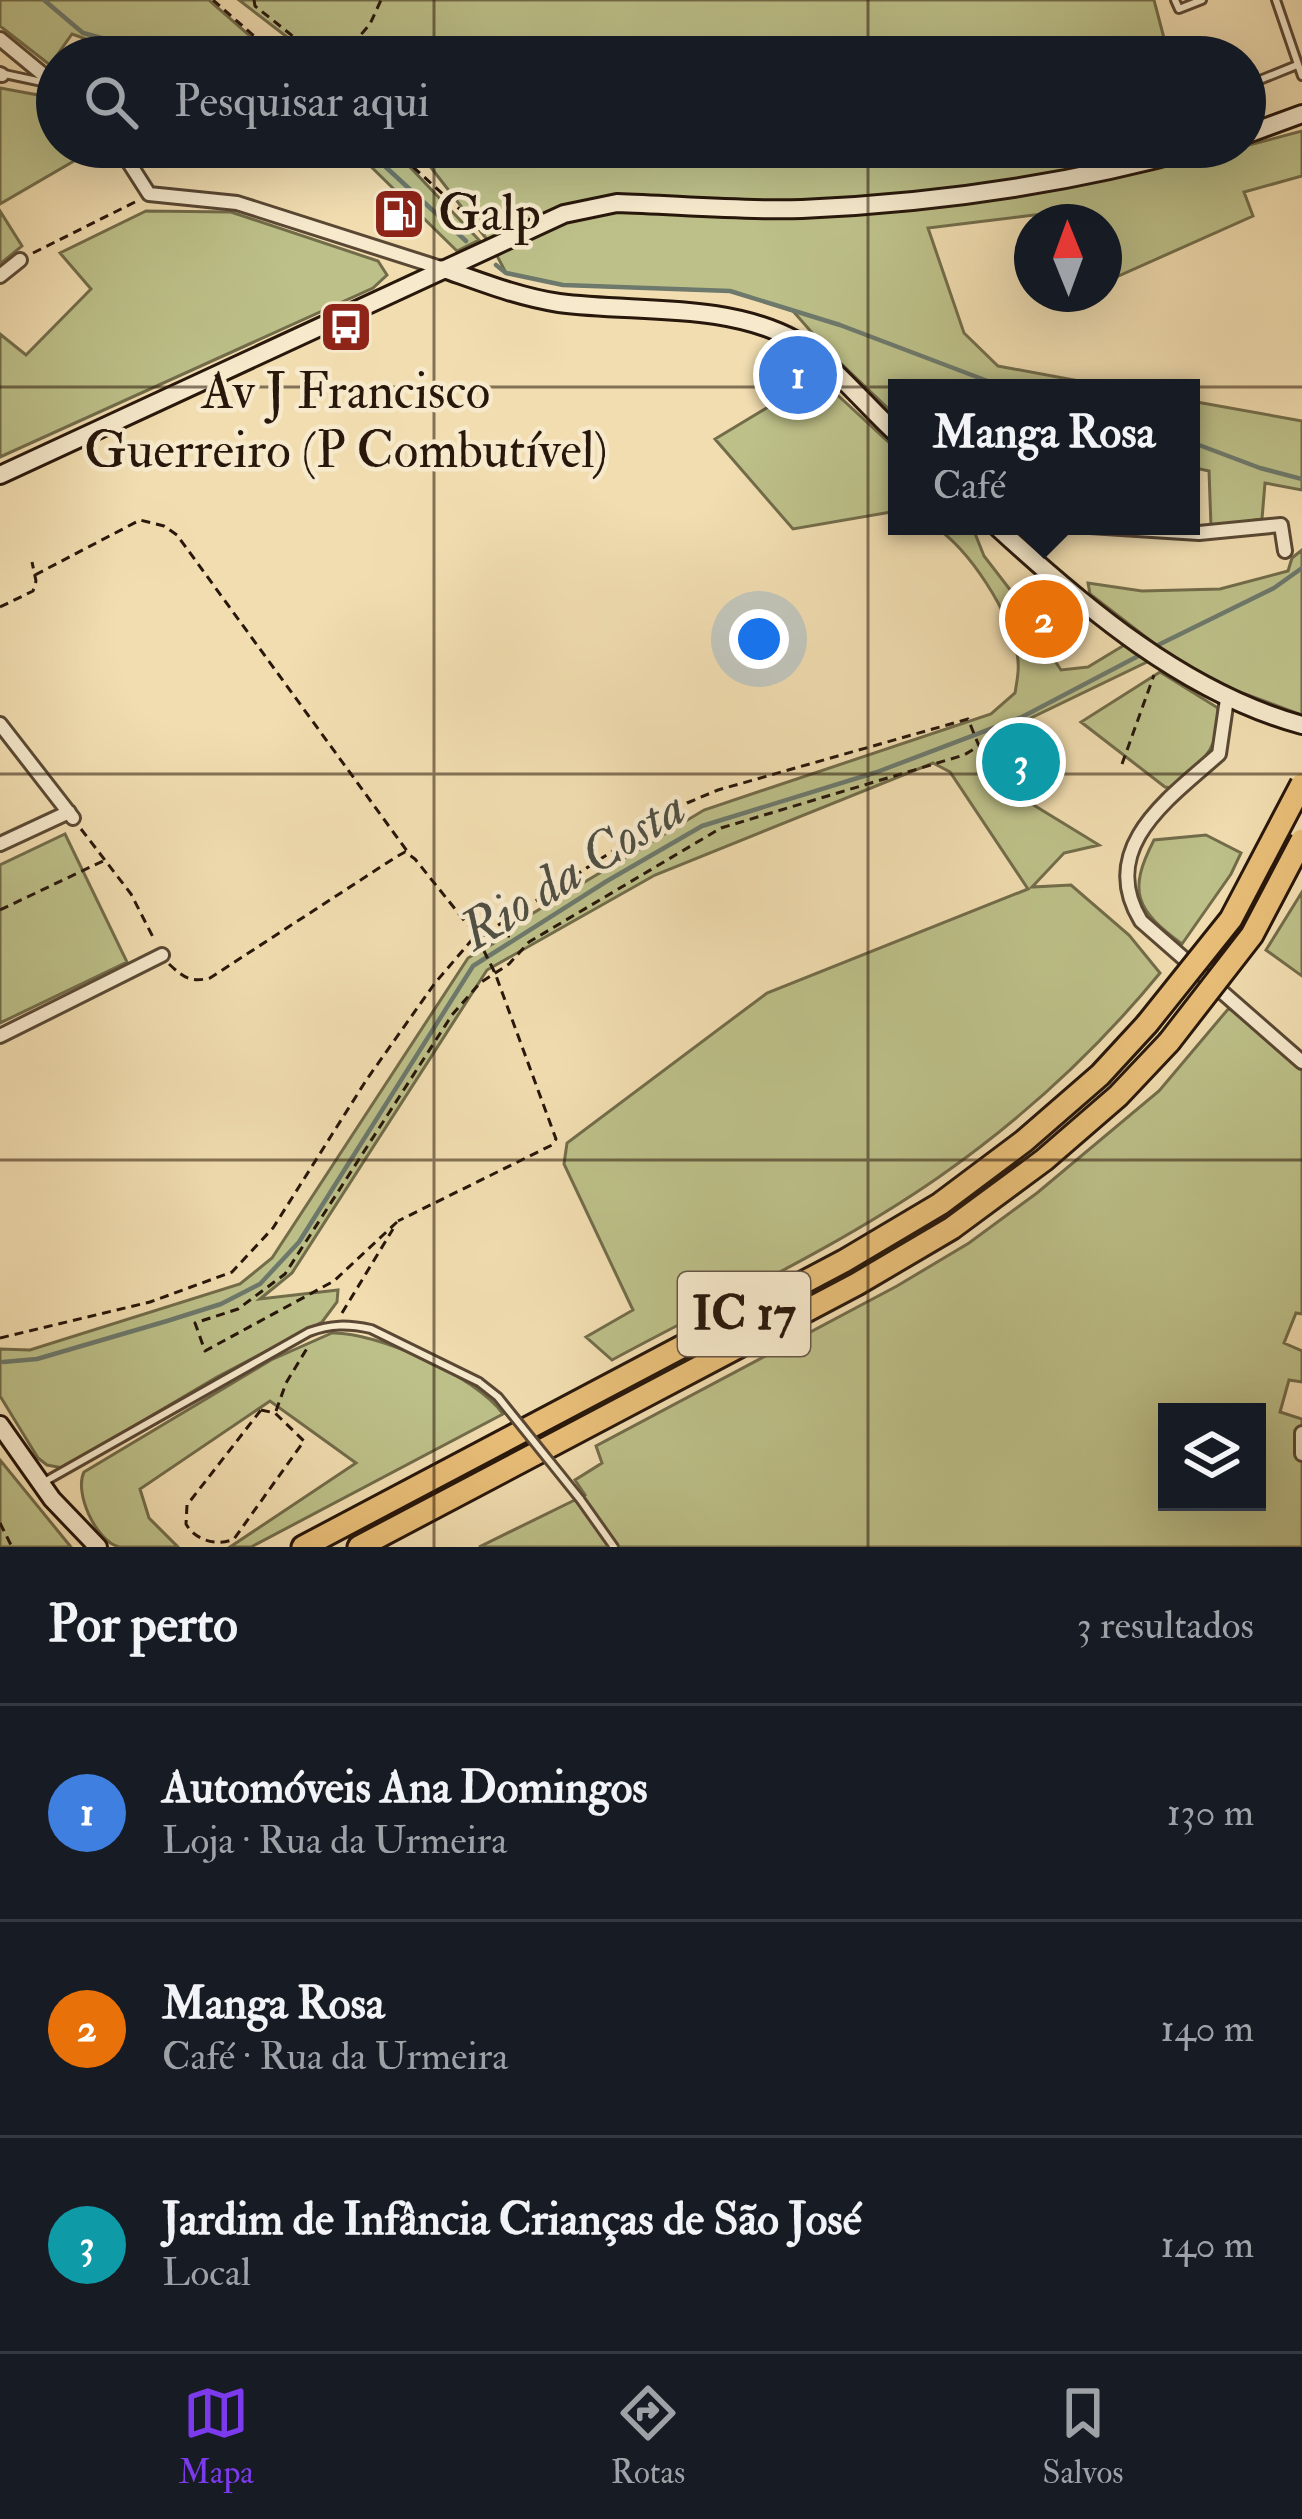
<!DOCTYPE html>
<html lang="pt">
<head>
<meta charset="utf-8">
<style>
  :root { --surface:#171b24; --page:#20242c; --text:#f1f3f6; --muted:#9ea1a6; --line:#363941; --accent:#7c3aed }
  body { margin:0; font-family:"IM FELL Double Pica",serif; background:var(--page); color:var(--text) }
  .controls { position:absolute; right:36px; bottom:36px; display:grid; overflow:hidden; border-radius:0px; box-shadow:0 12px 48px #0002 }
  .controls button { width:108px; height:108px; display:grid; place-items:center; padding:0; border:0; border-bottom:3px solid var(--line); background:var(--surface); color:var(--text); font:60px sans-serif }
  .compass { position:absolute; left:1014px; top:204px; width:108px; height:108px; border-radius:50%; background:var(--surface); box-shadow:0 12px 48px #0002; rotate:359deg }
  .you { position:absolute; left:759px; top:639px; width:42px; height:42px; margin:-30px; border:9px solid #fff; border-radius:50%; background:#1a73e8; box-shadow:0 0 0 18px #1a73e833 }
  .badge { display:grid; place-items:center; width:78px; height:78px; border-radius:50%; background:var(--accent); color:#fff; font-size:39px; font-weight:700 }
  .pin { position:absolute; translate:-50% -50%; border:6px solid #fff; box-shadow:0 3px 12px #0006 }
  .popup { position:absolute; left:888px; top:379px; width:312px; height:156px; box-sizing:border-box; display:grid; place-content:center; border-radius:0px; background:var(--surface); filter:drop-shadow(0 3px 9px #0005); font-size:39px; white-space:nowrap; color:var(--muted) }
  .popup b { font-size:45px; color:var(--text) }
  .popup::after { content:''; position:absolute; left:50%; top:100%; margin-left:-24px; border:24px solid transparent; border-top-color:var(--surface) }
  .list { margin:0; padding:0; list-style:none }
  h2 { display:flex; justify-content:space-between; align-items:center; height:156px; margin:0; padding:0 48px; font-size:51px }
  h2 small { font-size:39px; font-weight:400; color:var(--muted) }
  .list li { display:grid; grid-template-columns:78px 1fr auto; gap:36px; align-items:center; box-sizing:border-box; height:216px; padding:0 48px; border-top:3px solid var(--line) }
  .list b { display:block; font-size:45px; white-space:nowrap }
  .list p { margin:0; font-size:39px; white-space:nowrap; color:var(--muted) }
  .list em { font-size:39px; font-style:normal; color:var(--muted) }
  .icon { flex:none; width:66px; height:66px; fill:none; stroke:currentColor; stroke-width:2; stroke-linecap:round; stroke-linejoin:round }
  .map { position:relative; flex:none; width:1302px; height:1547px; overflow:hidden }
  .search { position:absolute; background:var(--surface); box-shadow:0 12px 48px #0002; left:36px; right:36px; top:36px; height:132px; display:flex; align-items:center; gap:30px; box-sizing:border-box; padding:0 42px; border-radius:66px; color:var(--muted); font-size:45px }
  .sheet { height:804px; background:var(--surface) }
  nav { display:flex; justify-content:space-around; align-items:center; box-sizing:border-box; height:168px; border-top:3px solid var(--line); background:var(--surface); font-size:33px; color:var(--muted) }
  nav a { display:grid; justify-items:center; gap:6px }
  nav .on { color:var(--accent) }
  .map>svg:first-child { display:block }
  .green { fill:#bdc089; stroke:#726c4a; stroke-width:3; fill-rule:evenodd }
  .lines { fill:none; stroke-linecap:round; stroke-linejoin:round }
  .stream { stroke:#6d796c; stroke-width:4.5 }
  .lane-casing { stroke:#5a4834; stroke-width:12 }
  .street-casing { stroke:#5a4834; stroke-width:18 }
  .secondary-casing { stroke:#28170b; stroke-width:22 }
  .highway-casing { stroke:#28170b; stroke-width:27 }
  .path { stroke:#28170b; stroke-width:3; stroke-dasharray:9 6; stroke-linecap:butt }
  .lane { stroke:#f6e9cc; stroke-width:6 }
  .street { stroke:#f6e9cc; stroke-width:12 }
  .secondary { stroke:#f6e9cc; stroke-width:16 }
  .highway { stroke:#e8be78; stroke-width:21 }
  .lane-bridge-casing { stroke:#5a4834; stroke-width:12; stroke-linecap:butt }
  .highway-bridge-casing { stroke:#28170b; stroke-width:27; stroke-linecap:butt }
  .lane-bridge { stroke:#f6e9cc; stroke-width:6 }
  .highway-bridge { stroke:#e8be78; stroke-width:21 }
  .grid { fill:none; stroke:#28170b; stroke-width:3; stroke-opacity:0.55 }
  .labels { text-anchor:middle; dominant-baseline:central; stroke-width:9; stroke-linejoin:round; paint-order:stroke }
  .shield { fill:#f6e9cc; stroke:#665645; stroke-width:3 }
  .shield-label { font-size:48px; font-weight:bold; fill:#28170b }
  .poi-label { font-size:51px; fill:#28170b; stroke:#f6e9cc; text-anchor:start }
  .water-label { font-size:54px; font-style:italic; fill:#505044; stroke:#f6e9cc }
</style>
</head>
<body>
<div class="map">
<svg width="1302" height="1547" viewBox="0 0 1302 1547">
  <rect width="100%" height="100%" fill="#f1ddb0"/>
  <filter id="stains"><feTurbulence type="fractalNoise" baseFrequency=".00167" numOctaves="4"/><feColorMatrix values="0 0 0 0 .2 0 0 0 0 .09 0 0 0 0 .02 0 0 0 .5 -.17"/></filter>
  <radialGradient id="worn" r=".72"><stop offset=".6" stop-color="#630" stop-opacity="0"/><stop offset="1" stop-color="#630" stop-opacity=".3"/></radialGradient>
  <!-- green -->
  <path class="green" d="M0 0H209L274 57H136L72 34 50 65 0 26Z
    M239 0H1154L1169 57H313Z
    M0 88 38 95 57 109V147H98L0 204Z
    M1302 131V176L1244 192 1253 216 1105 282 1104 222H1080L1075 210 928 228 964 333 998 366 1117 388H897V417L828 351 793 311 730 291 563 285 506 273 492 246 415 147H1192L1197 159Z
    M351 147H391L479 240 457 251Z
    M0 211 22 246 0 264Z
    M146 211 231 212 378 261 387 275 373 288 0 457V334L26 355 91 289 60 253Z
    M818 377 897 450V511L793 529 715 439Z
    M1191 401 1302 421V490L1265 483 1262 519 1211 527 1209 471 1191 467Z
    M934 526H972L984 556 1025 609 1032 627 1061 670 1088 667 1126 644 1149 661 1008 729 993 753 991 779 1099 845 1064 853 1032 887 1071 885 1129 935 1160 973C1096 1051 1022 1119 939 1177 837 1248 721 1301 612 1360L586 1337 633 1310 564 1164 567 1143 767 993 1028 889 950 772 933 763 655 875 487 970 292 1273 260 1299 338 1290 337 1302 322 1322 217 1377 63 1468 47 1465 38 1458 0 1396V1349L30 1350 240 1284 272 1258 468 958 494 943 505 930 704 810 991 714 1015 693C1017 681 1020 667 1017 654 1010 612 970 550 934 526Z
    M1302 550V715L1237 691 1173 658 1090 594 1088 583 1142 591 1220 589 1288 571 1292 558Z
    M1160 672 1218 708C1220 752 1202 760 1172 788L1165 787 1081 722Z
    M65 834 127 962 0 1023V865Z
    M1206 835 1241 853 1231 874 1182 944C1136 910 1127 892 1154 840Z
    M1302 892V976L1266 950Z
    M1229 1008 1302 1070V1314L1296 1313 1284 1343 1302 1351V1382L1289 1380 1280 1412 1302 1419V1547H479L585 1495 575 1480 602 1463 596 1446 897 1286 969 1243 1037 1193 1159 1091ZM1167 1412H1257V1502H1167Z
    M332 1333C378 1332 477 1377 503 1414L251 1547H230L356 1463 270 1401 140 1489 149 1518 178 1547C161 1547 135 1547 119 1547 95 1540 74 1492 84 1472L271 1360Z
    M0 1460 71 1547H0Z"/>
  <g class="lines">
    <!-- stream -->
    <path class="stream" d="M44 0 83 33 172 57
      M364 147 466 241
      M496 265 506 273 563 285 730 291 840 325 1006 388
      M1191 442 1260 468 1302 479
      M1154 647 1274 588 1302 568
      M3 1362 37 1359 167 1321 221 1304 260 1284 299 1242 473 966 607 881 702 826 877 772 1022 717 1144 653"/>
    <!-- lane casing -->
    <g class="lane-casing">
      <path id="lane" d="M1175 0 1179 9 1202 0
        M1276 0 1302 76
        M0 73 51 84
        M1245 86 1297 65
        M44 1482 309 1332C331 1324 348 1324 371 1329L479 1382
        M580 1499 614 1547"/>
    </g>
    <!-- street casing -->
    <g class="street-casing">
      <path id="street" d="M0 39 57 86
        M0 74 2 75
        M119 147 149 194 237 203 444 269
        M0 276 20 260
        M1090 526 1199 533 1281 525 1285 551
        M1227 699 1219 754C1171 797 1096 847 1141 921L1302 1062
        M0 724 73 818
        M0 844 69 812
        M0 1036 162 955
        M1302 1433V1454"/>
    </g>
    <!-- secondary casing -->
    <g class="secondary-casing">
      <path id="secondary" d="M1245 135 1302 114
        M444 269C481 282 519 297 559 303 636 313 725 302 795 340 824 355 870 410 897 434
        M0 475 564 214 617 203C678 205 740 211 802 209 938 203 1071 184 1202 147
        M996 526C1084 607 1185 693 1302 725
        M0 1425 52 1499 98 1547"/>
    </g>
    <!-- highway casing -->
    <g class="highway-casing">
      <path id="highway" d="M303 1547 844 1261 940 1204 1024 1141 1100 1075 1147 1024
        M359 1547 857 1284 952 1228 1044 1160 1118 1096 1169 1042"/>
    </g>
    <!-- path -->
    <path class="path" d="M213 0 278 57
      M254 0 255 6 319 57
      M342 57 370 24 381 0
      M391 147 487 234
      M33 253 137 201
      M35 575 140 520 164 526 177 535 407 851
      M0 607 33 591 36 581 32 562
      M1122 764 1154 675
      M81 829 131 894 155 941
      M0 910 103 861
      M169 964C183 977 190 983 210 978L396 857 405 852 415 859 476 935 495 973 556 1139 552 1145 398 1221
      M397 1222 334 1281 205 1351 195 1323 238 1309 285 1274 452 1015 480 983 509 964 529 942 721 828 964 755 979 746 968 719 718 790 687 803 497 926 493 935
      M342 1313 393 1229
      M0 1338 150 1302 232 1272 273 1228 367 1079 435 983 476 935 510 936
      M261 1410 275 1413 304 1441 234 1539C217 1547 195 1540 186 1524L187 1505Z
      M276 1411 286 1383 309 1345
      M0 1523 12 1547"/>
    <!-- lane -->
    <use href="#lane" class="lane"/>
    <!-- street -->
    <use href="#street" class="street"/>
    <!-- secondary -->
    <use href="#secondary" class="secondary"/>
    <!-- highway -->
    <use href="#highway" class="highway"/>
    <!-- lane-bridge casing -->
    <g class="lane-bridge-casing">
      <path id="lane-bridge" d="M479 1382 498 1397 580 1499"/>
    </g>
    <!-- highway-bridge casing -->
    <g class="highway-bridge-casing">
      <path id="highway-bridge" d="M1147 1024 1231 919 1302 784
        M1169 1042 1252 935 1302 840"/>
    </g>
    <!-- lane-bridge -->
    <use href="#lane-bridge" class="lane-bridge"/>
    <!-- highway-bridge -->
    <use href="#highway-bridge" class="highway-bridge"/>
  </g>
  <!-- grid -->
  <path class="grid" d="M434 0V57M868 0V57M434 147V1547M868 147V1547M0 387H1302M0 774H1302M0 1160H1302"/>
  <!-- icons -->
  <defs>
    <g id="fuel-square" transform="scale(2.7)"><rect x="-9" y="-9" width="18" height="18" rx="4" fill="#8f2418" stroke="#f6e9cc"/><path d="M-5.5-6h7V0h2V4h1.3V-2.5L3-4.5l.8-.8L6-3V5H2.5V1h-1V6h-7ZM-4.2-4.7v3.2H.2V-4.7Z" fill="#fff"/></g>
    <g id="bus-square" transform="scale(2.7)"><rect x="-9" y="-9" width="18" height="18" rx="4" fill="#8f2418" stroke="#f6e9cc"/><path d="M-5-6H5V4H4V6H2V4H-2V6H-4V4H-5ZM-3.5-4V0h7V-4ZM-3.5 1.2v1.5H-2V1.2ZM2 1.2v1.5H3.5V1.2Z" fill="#fff"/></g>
  </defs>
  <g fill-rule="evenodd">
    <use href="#fuel-square" x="399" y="214"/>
    <use href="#bus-square" x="346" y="327"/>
  </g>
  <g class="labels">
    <!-- shield labels -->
    <rect class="shield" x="678" y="1272" width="132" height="84" rx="9"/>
    <g class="shield-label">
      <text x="744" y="1314">IC 17</text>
    </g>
    <!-- poi labels -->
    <g class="poi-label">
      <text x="438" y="214">Galp</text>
      <text x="346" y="392" text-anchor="middle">Av J Francisco<tspan x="346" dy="59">Guerreiro (P Combutível)</tspan></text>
    </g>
    <!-- water labels -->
    <g class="water-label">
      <text transform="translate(573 870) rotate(-32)">Rio da Costa</text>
    </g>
  </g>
  <rect width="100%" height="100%" filter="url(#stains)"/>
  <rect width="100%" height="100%" fill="url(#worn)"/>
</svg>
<div class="controls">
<button><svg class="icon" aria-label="layers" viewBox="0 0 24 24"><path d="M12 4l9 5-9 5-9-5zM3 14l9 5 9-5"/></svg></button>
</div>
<svg class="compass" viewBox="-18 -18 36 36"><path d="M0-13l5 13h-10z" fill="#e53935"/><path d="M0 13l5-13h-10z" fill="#9ea1a6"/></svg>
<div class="you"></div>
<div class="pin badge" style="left:798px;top:375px;background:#3f7fe0">1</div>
<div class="pin badge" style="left:1044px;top:619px;background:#e8710a">2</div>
<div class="popup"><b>Manga Rosa</b>Café</div>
<div class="pin badge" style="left:1021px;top:762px;background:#0f9aa8">3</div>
<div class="search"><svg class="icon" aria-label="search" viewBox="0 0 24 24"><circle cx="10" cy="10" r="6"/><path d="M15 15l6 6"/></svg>Pesquisar aqui</div>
</div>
<section class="sheet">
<h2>Por perto<small>3 resultados</small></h2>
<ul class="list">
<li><span class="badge" style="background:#3f7fe0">1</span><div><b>Automóveis Ana Domingos</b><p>Loja · Rua da Urmeira</p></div><em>130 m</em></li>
<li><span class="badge" style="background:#e8710a">2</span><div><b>Manga Rosa</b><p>Café · Rua da Urmeira</p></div><em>140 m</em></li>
<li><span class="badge" style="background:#0f9aa8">3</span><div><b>Jardim de Infância Crianças de São José</b><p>Local</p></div><em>140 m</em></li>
</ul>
</section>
<nav>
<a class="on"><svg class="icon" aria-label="map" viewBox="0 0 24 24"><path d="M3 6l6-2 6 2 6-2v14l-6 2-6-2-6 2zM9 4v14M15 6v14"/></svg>Mapa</a>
<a><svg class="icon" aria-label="directions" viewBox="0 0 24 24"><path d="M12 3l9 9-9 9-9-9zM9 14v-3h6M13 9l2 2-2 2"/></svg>Rotas</a>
<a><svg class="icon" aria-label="saved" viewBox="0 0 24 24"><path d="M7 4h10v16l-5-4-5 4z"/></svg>Salvos</a>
</nav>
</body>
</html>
